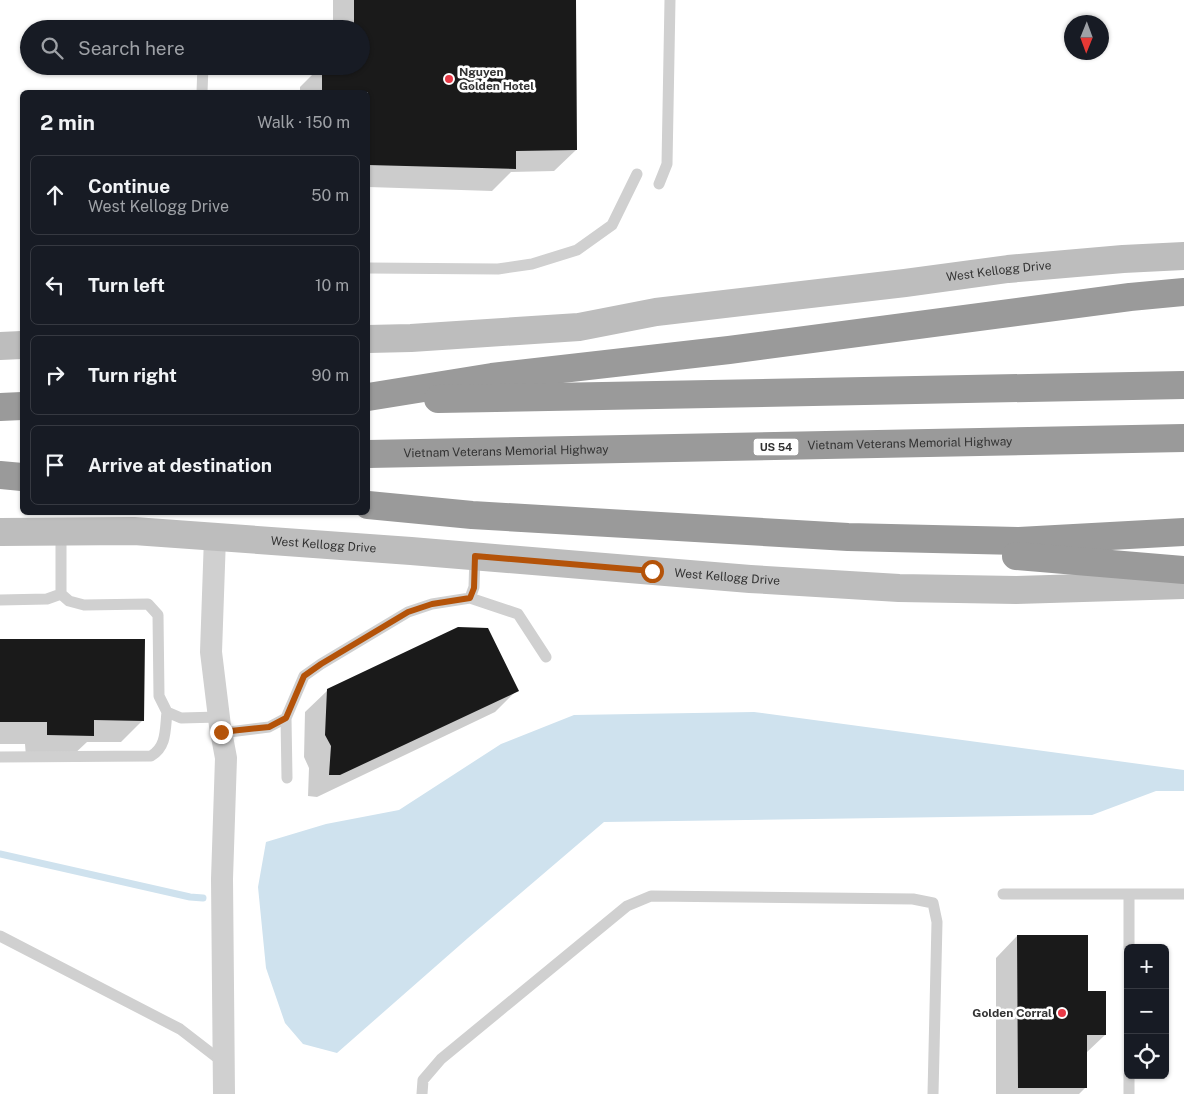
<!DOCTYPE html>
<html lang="en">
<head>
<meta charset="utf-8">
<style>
  :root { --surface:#171b24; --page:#20242c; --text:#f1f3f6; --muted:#9ea1a6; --line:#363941 }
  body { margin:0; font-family:"Public Sans",sans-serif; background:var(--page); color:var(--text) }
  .controls { position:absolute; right:15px; bottom:15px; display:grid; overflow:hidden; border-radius:8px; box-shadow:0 1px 4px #0004 }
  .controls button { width:45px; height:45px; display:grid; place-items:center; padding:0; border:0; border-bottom:1px solid var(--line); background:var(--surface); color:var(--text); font:25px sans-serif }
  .compass { position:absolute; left:1064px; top:15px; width:45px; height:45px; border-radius:50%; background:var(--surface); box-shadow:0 1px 4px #0004; rotate:181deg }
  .stop { position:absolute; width:15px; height:15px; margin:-11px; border:4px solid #b45309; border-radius:50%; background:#fff }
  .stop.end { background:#b45309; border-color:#fff; box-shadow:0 1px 5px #0008 }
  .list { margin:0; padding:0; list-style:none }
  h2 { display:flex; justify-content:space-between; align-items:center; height:65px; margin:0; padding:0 20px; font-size:21px }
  h2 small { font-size:16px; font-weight:400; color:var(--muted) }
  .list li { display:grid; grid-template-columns:32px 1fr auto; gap:15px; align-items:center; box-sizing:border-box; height:80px; margin:0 10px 10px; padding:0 10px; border:1px solid var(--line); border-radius:8px }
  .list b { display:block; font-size:19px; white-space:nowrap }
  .list p { margin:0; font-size:16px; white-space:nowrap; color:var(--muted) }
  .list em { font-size:16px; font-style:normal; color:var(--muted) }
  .icon { flex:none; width:28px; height:28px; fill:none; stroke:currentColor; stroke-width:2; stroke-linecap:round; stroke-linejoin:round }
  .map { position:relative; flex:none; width:1184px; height:1094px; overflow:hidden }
  .search { position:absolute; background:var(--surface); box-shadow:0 1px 4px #0004; left:20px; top:20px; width:350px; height:55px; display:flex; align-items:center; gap:12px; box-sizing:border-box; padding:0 18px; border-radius:28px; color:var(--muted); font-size:19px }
  .panel { position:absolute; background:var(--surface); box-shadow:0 1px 4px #0004; left:20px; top:90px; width:350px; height:425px; border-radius:8px }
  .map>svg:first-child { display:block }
  .water { fill:#cfe2ee }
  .shadow { fill:#0003 }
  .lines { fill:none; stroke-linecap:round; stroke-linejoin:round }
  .stream { stroke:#cfe2ee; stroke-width:7 }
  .building { fill:#1a1a1a }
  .service { stroke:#d0d0d0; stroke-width:11 }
  .minor { stroke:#d0d0d0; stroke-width:22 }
  .secondary { stroke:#bdbdbd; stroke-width:28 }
  .motorway { stroke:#9a9a9a; stroke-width:28 }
  .route { stroke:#b45309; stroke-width:6 }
  .poi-dot { fill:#e63946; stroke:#fff; stroke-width:2 }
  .labels { text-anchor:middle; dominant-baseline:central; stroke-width:5; stroke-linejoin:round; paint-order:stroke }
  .shield { fill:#fff; stroke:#707070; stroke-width:1 }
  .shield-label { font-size:11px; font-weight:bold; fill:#333 }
  .poi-label { font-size:12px; font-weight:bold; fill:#333; stroke:#fff; text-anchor:start }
  .street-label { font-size:12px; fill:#333; stroke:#fff }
</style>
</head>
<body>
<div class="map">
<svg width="1184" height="1094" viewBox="0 0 1184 1094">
  <rect width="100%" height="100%" fill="#fff"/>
  <!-- water -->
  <path class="water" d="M754 712 1184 770V791H1156L1092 815 604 822 468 938 337 1053 303 1044 285 1023 266 968 258 887 266 842 326 824 399 810 501 744 574 715Z"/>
  <!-- shadow -->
  <path class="shadow" d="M333 0H575L576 150 554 171 511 172 492 191 368 187V92H300V87L321 66H361V29H333Z
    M0 640 143 720 121 742H87L71 757H26L25 744H0Z
    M328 690H517L495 712 317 797 308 796 309 768 304 757 305 712Z
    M1017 936 1087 992 1105 1035 1086 1053V1087L1079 1094H996V958Z"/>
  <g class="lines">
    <!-- stream -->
    <path class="stream" d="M0 854 190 897 203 898"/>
  </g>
  <!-- building -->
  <path class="building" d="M354 0H576L577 150 516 151V169L368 165V92H322V66H361V29H354Z
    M458 627 488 628 519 691 340 775H329L331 746 325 735 327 689Z
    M0 639H145L144 721 94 720V736L47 735V722H0Z
    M1017 935H1088V991H1106V1035H1087V1088H1018Z"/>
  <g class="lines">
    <!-- service -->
    <path class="service" d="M202 92 203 66
      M659 184 667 164 670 0
      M368 268 498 269 532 264 577 250 612 225 637 174
      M61 532V594L69 601 84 605 148 604 158 615 159 696 167 712 181 718 219 717
      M470 598 518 614 546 657
      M0 600 47 599 61 594
      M286 718 287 778
      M221 733 269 727 286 718 304 676 321 664 408 612 432 604 470 598 474 587 475 556
      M0 757 151 756C167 747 165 729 167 712
      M1003 894H1184
      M1129 894V948
      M0 936 180 1029 224 1063
      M1129 1075V1094
      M422 1094 423 1080 441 1059 627 906 651 896 913 899 933 903 937 922 933 1094"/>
    <!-- minor -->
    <path class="minor" d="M215 537 211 652 220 726 226 758 222 879 224 1094"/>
    <!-- secondary -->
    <g class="secondary">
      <path id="s1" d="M368 339 411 338 579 327 656 312 905 283 1008 269 1123 259 1184 256"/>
      <path d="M0 346 22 345"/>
      <path id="s2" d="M0 532 134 531 411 551 750 579 899 588 1016 590 1184 585"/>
    </g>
    <!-- motorway -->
    <g class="motorway">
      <path d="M368 397 492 377 729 350 1130 297 1184 292"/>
      <path d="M438 399 1184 385"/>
      <path d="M0 407 22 406"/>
      <path id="s3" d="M368 454 1184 438"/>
      <path d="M0 475 22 477"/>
      <path d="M368 505 472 515 848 537 1019 541 1184 532"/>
      <path d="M1016 556 1184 570"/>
    </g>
  </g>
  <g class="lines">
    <!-- route -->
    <path class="route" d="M221 732 269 727 286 718 304 676 321 664 408 612 432 604 470 598 474 588 475 556 652 571"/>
  </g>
  <!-- markers -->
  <g class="poi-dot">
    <circle cx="449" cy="79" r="5"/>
    <circle cx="1062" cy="1013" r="5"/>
  </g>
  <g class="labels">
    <!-- shield labels -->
    <rect class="shield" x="753.5" y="438.5" width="45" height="17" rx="4"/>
    <g class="shield-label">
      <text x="776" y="447">US 54</text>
    </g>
    <!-- poi labels -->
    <g class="poi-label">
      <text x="459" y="72">Nguyen<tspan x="459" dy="14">Golden Hotel</tspan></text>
      <text x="1052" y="1013" text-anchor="end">Golden Corral</text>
    </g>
    <!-- street labels -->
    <g class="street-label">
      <text stroke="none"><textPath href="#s1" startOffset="635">West Kellogg Drive</textPath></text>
      <text stroke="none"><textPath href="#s3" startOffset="542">Vietnam Veterans Memorial Highway</textPath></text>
      <text stroke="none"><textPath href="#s3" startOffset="138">Vietnam Veterans Memorial Highway</textPath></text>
      <text stroke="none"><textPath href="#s2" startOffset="324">West Kellogg Drive</textPath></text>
      <text stroke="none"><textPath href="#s2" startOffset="729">West Kellogg Drive</textPath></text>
    </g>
  </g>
</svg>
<div class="controls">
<button>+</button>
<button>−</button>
<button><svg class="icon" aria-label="locate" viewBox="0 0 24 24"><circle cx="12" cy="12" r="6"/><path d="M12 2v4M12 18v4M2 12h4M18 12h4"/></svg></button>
</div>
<svg class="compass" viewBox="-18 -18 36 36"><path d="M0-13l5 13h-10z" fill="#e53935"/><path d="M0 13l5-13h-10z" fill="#9ea1a6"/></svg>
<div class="stop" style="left:652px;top:571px"></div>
<div class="stop end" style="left:221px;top:732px"></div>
<div class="search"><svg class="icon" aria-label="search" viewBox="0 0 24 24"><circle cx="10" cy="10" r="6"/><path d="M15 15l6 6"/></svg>Search here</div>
<section class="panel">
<h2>2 min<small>Walk · 150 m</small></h2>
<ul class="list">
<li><svg class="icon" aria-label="ahead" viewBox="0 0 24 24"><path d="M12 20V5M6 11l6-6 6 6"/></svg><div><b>Continue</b><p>West Kellogg Drive</p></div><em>50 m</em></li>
<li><svg class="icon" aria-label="left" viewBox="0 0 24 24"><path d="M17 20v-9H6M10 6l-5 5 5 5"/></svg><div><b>Turn left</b></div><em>10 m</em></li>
<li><svg class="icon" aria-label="right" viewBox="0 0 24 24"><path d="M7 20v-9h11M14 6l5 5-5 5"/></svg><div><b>Turn right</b></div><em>90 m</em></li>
<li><svg class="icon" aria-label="arrive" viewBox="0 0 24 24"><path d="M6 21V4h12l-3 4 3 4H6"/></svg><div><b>Arrive at destination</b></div></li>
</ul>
</section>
</div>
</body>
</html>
